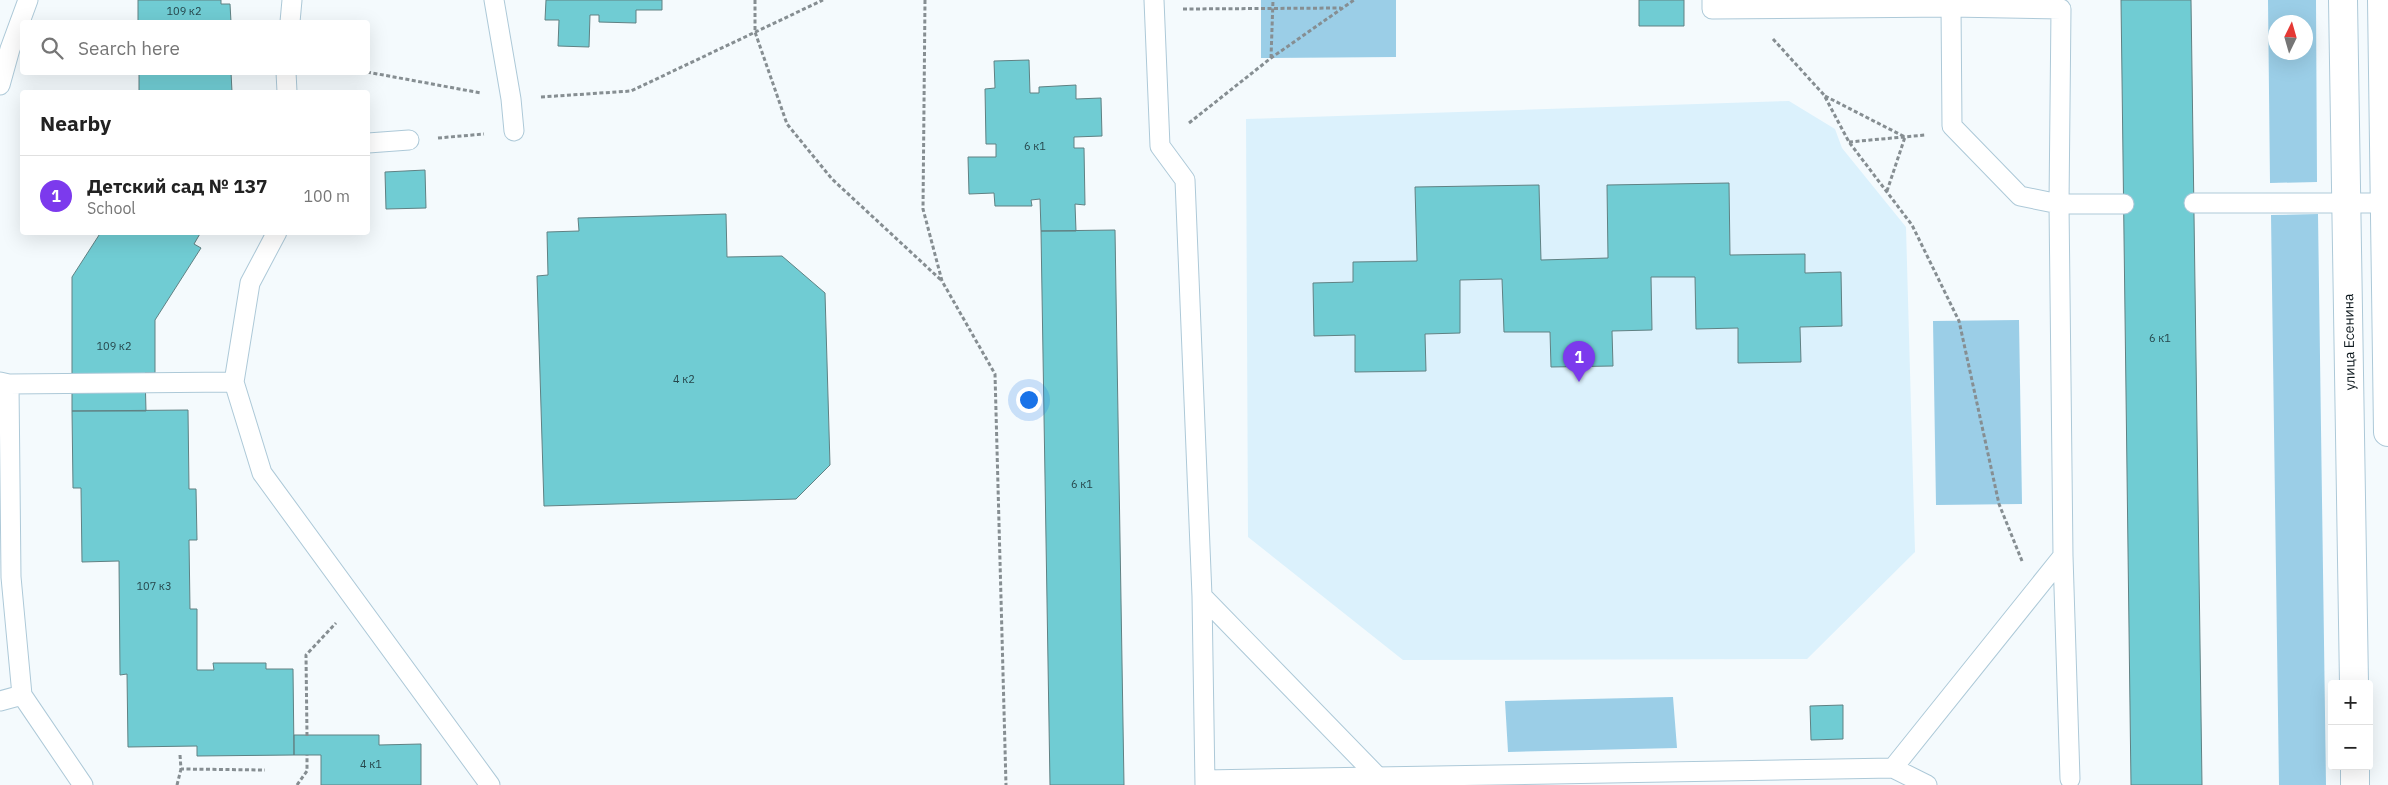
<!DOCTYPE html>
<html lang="en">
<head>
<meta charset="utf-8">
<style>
  :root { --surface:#fff; --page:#f6f6f6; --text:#222; --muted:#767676; --line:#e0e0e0; --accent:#7c3aed }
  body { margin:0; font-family:"IBM Plex Sans",sans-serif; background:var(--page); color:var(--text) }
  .controls { position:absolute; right:15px; bottom:15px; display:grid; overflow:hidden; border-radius:5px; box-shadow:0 5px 20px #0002 }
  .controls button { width:45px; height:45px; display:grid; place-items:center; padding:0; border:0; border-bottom:1px solid var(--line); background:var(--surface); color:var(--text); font:25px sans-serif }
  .compass { position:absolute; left:2268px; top:15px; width:45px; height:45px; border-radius:50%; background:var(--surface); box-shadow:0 5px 20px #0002; rotate:5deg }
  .you { position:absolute; left:1028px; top:399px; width:18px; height:18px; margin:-12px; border:4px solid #fff; border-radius:50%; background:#1a73e8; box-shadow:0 0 0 8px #1a73e833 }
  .badge { display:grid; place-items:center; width:32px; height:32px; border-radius:50%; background:var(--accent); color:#fff; font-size:16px; font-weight:700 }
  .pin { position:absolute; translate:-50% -41px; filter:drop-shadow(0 1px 2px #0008) }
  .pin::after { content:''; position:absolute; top:26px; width:18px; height:15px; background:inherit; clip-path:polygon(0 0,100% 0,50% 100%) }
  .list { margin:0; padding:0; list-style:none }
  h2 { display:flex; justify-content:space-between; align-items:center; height:65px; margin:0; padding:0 20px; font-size:21px }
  h2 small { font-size:16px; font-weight:400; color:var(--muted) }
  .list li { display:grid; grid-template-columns:32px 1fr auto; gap:15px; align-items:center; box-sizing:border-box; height:80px; padding:0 20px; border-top:1px solid var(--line) }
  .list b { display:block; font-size:19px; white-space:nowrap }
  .list p { margin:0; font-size:16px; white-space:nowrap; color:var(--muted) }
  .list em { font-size:16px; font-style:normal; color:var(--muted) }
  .icon { flex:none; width:28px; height:28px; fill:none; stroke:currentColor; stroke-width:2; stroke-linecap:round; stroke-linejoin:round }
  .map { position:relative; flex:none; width:2388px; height:785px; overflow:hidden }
  .search { position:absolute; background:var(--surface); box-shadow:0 5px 20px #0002; left:20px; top:20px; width:350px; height:55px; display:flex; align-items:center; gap:12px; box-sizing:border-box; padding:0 18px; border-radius:5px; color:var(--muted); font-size:19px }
  .panel { position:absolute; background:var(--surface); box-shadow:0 5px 20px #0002; left:20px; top:90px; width:350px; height:145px; border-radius:5px }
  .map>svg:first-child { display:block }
  .built { fill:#dbf1fc }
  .green { fill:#9bcee7; fill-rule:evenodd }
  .building { fill:#70ccd3; stroke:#608183 }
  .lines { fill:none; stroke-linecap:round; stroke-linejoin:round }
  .service-casing { stroke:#adc9d8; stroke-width:21 }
  .tertiary-casing { stroke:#adc9d8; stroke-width:30 }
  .path { stroke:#868e92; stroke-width:3; stroke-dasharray:4 2.5; stroke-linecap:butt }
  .service { stroke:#fff; stroke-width:19 }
  .tertiary { stroke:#fff; stroke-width:28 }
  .labels { text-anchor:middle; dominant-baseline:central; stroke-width:5; stroke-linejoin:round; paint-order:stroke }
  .number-label { font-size:11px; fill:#26464b }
  .street-label { font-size:14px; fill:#0e191e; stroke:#fff }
</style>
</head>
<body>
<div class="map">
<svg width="2388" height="785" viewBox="0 0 2388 785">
  <rect width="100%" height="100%" fill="#f4fafd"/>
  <!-- built -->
  <path class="built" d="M1789 101 1835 129 1842 148 1906 227 1915 552 1807 659 1403 660 1248 537 1246 119Z"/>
  <!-- green -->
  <path class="green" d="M1261 0H1396V57L1261 58Z
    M2268 0H2316L2317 182 2270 183ZM2306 22V52H2276V22Z
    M2318 214 2326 785H2279L2271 215Z
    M2019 320 2022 504 1936 505 1933 321Z
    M1673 697 1677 748 1508 752 1505 701Z"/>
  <!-- building -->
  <path class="building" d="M138 0H221V4H230L231 22H138Z
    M546 0H662V10H636V23L599 22V15H590L589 47 558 46 559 20H545Z
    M1639 0H1684V26H1639Z
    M2121 0H2191L2202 785H2131Z
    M1029 60 1030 93H1039V87L1076 85V99L1101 98 1102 136 1074 137V148H1084L1085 205 1075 204 1076 231H1041L1040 199 1031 200 1032 206H995L994 193 969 194 968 157H996V144H986L985 89 995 88 994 61Z
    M139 72H231L232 92H139Z
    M425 170 426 208 386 209 385 172Z
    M1729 183 1730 255 1805 254V273L1841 272 1842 326 1800 327 1801 362 1738 363V328L1696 329 1695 277H1651L1652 330 1612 331 1613 366 1551 367 1550 332H1504L1502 279 1460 280V333L1425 334 1426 371 1355 372V335L1314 336 1313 283 1353 282V262L1417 261 1415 187 1539 185 1541 260 1608 258 1607 185Z
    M726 214 727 257 782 256 825 293 830 465 796 499 544 506 537 276 548 275 547 232 579 231 578 218Z
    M1115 230 1124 785H1050L1041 231Z
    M101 232H201L194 244 201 248 155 320V373H145L146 411H72V277Z
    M188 410 189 489H196L197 540H189L190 609H197V670H214L213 663H266V669H293L294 755 197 756V746L128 747 127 674 120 675 119 561 82 562 81 488H73L72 411Z
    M1843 705V739L1811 740 1810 706Z
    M294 735H379V745L421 744V785H321V755H294Z"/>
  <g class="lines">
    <!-- service casing -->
    <g class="service-casing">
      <path id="service" d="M494 0 511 99 514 131
        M1154 0 1160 146 1185 180 1202 596 1205 785
        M1951 7 1952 126 2020 196 2059 204H2124
        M290 22 292 0
        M286 72 287 92
        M0 85 10 49 28 0
        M368 143 409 140
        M2194 203H2385
        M277 232 250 283 234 382 262 473 490 785
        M0 382 9 384 11 577 22 695 83 785
        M9 384 234 382
        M2063 556 2070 779
        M1202 596 1379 778
        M0 701 22 695
        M1893 768 1927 785
        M1205 780 1893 768 2063 556 2059 204 2061 9 1951 7 1712 9V0"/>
    </g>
    <!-- tertiary casing -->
    <g class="tertiary-casing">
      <path id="tertiary" d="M2343 0 2354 684
        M2382 0 2388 432
        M2355 766V785"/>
    </g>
    <!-- path -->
    <path class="path" d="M755 0V32L787 124 832 179 941 280
      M925 0 923 209 942 281 995 374 1006 785
      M1183 9 1341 8
      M1773 39 1824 95 1849 142 1912 225 1959 321 1999 504 2022 561
      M1271 58 1273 0
      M367 72 481 93
      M1825 96 1905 137 1887 191
      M541 97 631 91 823 0
      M1189 123 1271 58 1354 0
      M438 138 484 134
      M1849 142 1925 135
      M307 736 306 655 336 623
      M180 755 181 769 265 770
      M177 785 181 769
      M297 785 307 771V755"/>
    <!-- service -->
    <use href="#service" class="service"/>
    <!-- tertiary -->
    <use href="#tertiary" class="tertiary"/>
  </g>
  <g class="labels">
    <!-- number labels -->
    <g class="number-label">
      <text x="184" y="11">109 к2</text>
      <text x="1035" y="146">6 к1</text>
      <text x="2160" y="338">6 к1</text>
      <text x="114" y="346">109 к2</text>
      <text x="684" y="379">4 к2</text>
      <text x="1082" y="484">6 к1</text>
      <text x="154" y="586">107 к3</text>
      <text x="371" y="764">4 к1</text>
    </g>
    <!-- street labels -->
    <g class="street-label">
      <text transform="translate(2349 342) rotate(-91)">улица Есенина</text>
    </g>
  </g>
</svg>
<div class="controls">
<button>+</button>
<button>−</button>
</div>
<svg class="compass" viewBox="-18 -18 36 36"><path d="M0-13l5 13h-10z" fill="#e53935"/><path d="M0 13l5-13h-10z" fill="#767676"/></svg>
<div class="you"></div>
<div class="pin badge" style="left:1579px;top:382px">1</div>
<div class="search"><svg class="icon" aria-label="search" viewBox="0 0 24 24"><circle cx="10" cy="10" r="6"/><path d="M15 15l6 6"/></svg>Search here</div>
<section class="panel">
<h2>Nearby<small></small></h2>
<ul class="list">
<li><span class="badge">1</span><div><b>Детский сад № 137</b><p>School</p></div><em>100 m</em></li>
</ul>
</section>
</div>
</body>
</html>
